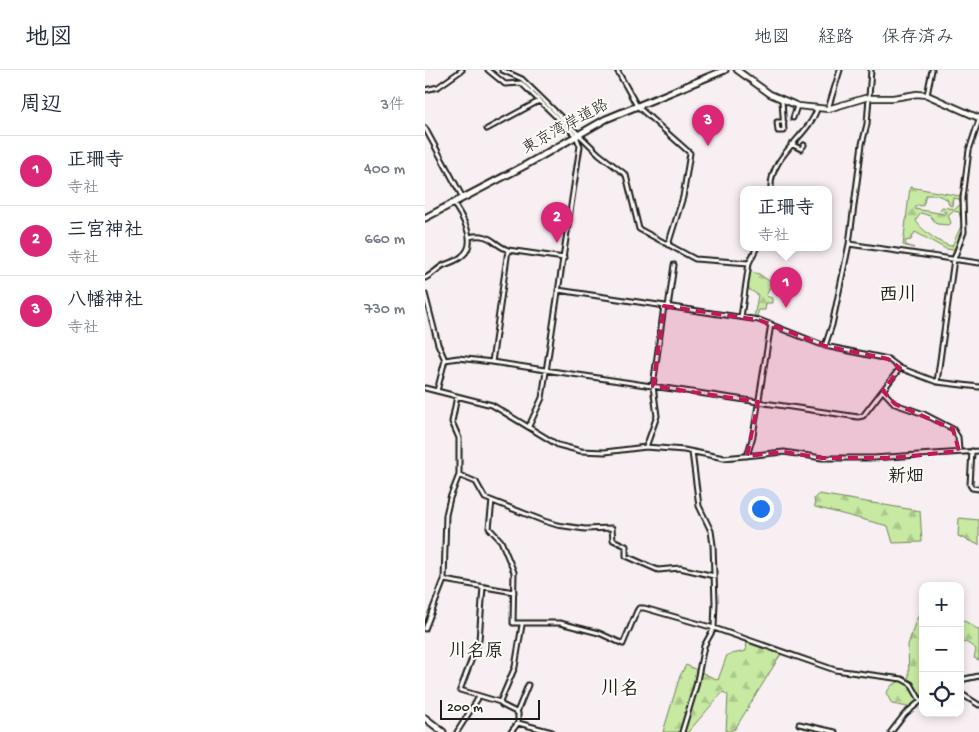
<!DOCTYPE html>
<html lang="ja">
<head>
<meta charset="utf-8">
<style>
  :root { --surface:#fff; --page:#f6f6f7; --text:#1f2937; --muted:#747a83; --line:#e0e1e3; --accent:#db2777 }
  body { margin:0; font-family:"Gochi Hand","Klee One",sans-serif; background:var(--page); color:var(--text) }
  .controls { position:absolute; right:15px; bottom:15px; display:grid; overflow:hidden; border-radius:10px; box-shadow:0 2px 8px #0003 }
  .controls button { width:45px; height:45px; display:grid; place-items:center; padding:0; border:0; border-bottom:1px solid var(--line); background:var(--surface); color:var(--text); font:25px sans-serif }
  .scale { position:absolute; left:15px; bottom:12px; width:100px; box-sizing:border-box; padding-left:5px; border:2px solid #1c1c1c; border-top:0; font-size:14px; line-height:18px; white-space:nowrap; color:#1c1c1c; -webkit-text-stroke:4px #fdfcf7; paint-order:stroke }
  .you { position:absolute; left:335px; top:438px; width:18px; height:18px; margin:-12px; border:4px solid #fff; border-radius:50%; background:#1a73e8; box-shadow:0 0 0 8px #1a73e833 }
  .badge { display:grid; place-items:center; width:32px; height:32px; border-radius:50%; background:var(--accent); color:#fff; font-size:16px; font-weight:700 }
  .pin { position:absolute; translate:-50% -41px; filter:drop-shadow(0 1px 2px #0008) }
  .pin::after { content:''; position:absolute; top:26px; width:18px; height:15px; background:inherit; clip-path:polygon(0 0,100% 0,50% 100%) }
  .popup { position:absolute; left:315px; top:116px; width:92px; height:65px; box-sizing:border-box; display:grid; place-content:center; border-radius:10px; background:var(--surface); filter:drop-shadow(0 1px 4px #0005); font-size:16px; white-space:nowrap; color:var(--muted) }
  .popup b { font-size:19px; color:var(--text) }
  .popup::after { content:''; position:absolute; left:50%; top:100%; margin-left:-10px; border:10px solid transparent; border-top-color:var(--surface) }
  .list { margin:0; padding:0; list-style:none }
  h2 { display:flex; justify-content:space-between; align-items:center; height:65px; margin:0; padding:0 20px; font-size:21px }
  h2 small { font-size:16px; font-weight:400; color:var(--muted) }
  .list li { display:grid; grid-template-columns:32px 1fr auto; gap:15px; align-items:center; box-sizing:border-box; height:70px; padding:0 20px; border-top:1px solid var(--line) }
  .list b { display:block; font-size:19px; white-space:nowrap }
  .list p { margin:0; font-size:16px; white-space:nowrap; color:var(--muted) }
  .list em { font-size:16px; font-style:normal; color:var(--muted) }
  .icon { flex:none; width:28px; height:28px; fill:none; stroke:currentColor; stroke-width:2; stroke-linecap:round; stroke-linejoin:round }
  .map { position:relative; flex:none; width:554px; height:662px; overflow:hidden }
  header { display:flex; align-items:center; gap:30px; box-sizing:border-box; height:70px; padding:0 25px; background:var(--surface); border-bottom:1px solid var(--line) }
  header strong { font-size:24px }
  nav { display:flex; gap:28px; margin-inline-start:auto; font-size:18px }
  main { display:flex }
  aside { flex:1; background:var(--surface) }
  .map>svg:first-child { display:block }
  .forest { fill:url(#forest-firs); stroke:#72825e; fill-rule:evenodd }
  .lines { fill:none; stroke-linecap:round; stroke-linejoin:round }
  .stream { stroke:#607e98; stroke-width:1 }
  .minor-casing { stroke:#1c1c1c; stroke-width:7 }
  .major-casing { stroke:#1c1c1c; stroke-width:8 }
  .highway-casing { stroke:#1c1c1c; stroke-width:9 }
  .minor { stroke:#fdfcf7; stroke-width:3 }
  .major { stroke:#fdfcf7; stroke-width:4.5 }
  .highway { stroke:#fdfcf7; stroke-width:5 }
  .marked { fill:#c2185b; fill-opacity:0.2; stroke:#c2185b; stroke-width:4; stroke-dasharray:10 6; stroke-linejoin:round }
  .labels { text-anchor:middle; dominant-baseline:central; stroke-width:4; stroke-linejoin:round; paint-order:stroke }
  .street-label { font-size:16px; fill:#1c1c1c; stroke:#fdfcf7 }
  .neighbourhood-label { font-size:18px; font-weight:bold; fill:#1c1c1c; stroke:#fdfcf7 }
  .quarter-label { font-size:19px; font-weight:bold; fill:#1c1c1c; stroke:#fdfcf7 }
</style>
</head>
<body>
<header>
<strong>地図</strong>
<nav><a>地図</a><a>経路</a><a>保存済み</a></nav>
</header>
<main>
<aside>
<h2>周辺<small>3件</small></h2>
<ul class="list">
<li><span class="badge">1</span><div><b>正珊寺</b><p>寺社</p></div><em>400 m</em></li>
<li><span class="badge">2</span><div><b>三宮神社</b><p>寺社</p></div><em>660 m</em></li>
<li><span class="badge">3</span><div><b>八幡神社</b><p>寺社</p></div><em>730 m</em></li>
</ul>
</aside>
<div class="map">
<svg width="554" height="662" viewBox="0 0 554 662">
  <defs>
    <pattern id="forest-firs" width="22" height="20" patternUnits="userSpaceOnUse" patternTransform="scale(1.25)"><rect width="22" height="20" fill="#c7e9a1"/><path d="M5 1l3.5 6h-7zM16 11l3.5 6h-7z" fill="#aac78a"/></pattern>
  </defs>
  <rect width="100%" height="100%" fill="#f8eff2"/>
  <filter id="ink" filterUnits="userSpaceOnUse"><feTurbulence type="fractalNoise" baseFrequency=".02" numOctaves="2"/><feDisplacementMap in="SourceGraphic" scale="10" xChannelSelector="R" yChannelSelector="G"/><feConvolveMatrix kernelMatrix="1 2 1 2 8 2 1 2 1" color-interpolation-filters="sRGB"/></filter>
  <g filter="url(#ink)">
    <!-- forest -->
    <path class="forest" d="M485 117 535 126 538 162 529 180 521 179 490 162 486 170 480 171 481 175 489 178 478 175ZM501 125H512L522 129 524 135 527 136 528 128 534 129 536 134 530 139 517 137 515 140 521 142 520 144 490 139 492 135 498 136ZM528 141 534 142 537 154 527 176C518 176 493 158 491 150L496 143 505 146 512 154 524 155 526 153 523 145Z
      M323 201 334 204 347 213 341 226 347 228V233H341L340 240H334L331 248H329L333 225 322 218 320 213Z
      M394 424 495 441 497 472 468 473 463 456 390 437 389 428Z
      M534 448 554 450V475L533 466Z
      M498 539V627L483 637 467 634 461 623 467 615 484 607 483 575 491 550Z
      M535 548 554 560V590L549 588 551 579 541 572 535 575Z
      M322 572 356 584 310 659 301 662 303 625 298 622 263 662H238L255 606 261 595 293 610 302 585 321 581Z"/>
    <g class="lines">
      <!-- stream -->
      <path class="stream" d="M81 5 92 8
        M95 10 119 33
        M176 88 199 106
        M535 613 554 609
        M470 662 484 644 498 633"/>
      <!-- minor casing -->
      <g class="minor-casing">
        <path id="minor" d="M63 0 80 14 96 13 151 66 155 76 117 328 104 356
          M77 0 97 9 174 84 201 105 214 159 270 189 324 193
          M192 0 212 36 265 83 258 127 243 175
          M0 20 13 17 37 0
          M502 25 507 0
          M357 30 359 61H353L352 52H359
          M403 39 415 0
          M368 48 372 36
          M0 58 38 128
          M62 59 114 31
          M366 74 376 79 379 75
          M346 119C344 86 384 66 392 39
          M44 167C66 162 67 174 83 180L139 188
          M424 174 554 193
          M0 208C7 205 13 198 19 195 26 192 32 191 37 186 54 173 37 146 28 133
          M133 220 334 250 400 276 463 289 475 298 512 312 554 317
          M0 224 13 274 20 290 12 321
          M243 237 249 195
          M316 247 324 193 332 177
          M400 276 407 255 424 174 437 74 442 54 446 0
          M20 290 33 288 67 292 433 347 438 346 475 298
          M67 292 83 180
          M512 312 529 189 539 162 538 128 544 80 554 50
          M0 318 67 335 133 375 156 381 180 382 221 377 259 380 299 388 359 382 397 388H448L554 381
          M458 321 470 334 499 344 528 359 533 367 534 380
          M221 377 232 346 228 316 239 236
          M547 381 545 415 547 418 554 419
          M322 386 328 366 346 254
          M34 405 51 412 60 428 119 451 132 455 160 459 187 458 188 470 201 476V486L233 500 255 498 289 506
          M67 431 64 458 76 471 89 502 88 553H135L174 563 198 574 212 541 214 538H219L289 558 410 600 477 609 486 614 495 630
          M19 510 89 522
          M58 517 54 570 35 620 75 632 77 635 93 643V653L86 662
          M0 559 19 510 21 445 25 428 34 405V368L27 352 32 326
          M535 610 554 606
          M535 623 554 635
          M75 632 90 597 97 555
          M92 642 103 615
          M93 653 127 662
          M374 654 410 662
          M32 662 54 627
          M257 662 271 616 279 576 289 558 290 532 288 475 286 461 274 436 267 382
          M466 662 480 644 498 629"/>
      </g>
      <!-- major casing -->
      <g class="major-casing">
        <path id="major" d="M312 0 345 24 373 36 403 39 440 28H468L492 24 502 25 554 48"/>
      </g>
      <!-- highway casing -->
      <g class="highway-casing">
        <path id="highway" d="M0 148 99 96 181 49 300 0
          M0 648 18 662"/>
      </g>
      <!-- minor -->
      <use href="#minor" class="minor"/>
      <!-- major -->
      <use href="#major" class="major"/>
      <!-- highway -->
      <use href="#highway" class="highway"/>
    </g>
  </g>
  <!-- marked area -->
  <path class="marked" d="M239 236 334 250 400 276 463 289 475 298 458 321 470 334 528 359 534 381 467 388H397L359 382 322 386 333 332 228 316Z"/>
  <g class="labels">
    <!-- street labels -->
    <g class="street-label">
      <text transform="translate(141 58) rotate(-29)">東京湾岸道路</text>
    </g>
    <!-- neighbourhood labels -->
    <g class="neighbourhood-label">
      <text x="481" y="407">新畑</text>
      <text x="51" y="582">川名原</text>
    </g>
    <!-- quarter labels -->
    <g class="quarter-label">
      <text x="473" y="226">西川</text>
      <text x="195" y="620">川名</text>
    </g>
  </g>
</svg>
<div class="controls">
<button>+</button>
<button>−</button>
<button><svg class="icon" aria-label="locate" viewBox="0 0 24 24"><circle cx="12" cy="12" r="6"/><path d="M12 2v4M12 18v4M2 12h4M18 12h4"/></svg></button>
</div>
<div class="scale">200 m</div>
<div class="you"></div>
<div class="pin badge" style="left:361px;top:238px">1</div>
<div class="popup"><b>正珊寺</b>寺社</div>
<div class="pin badge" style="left:132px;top:173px">2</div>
<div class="pin badge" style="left:283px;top:76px">3</div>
</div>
</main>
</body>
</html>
